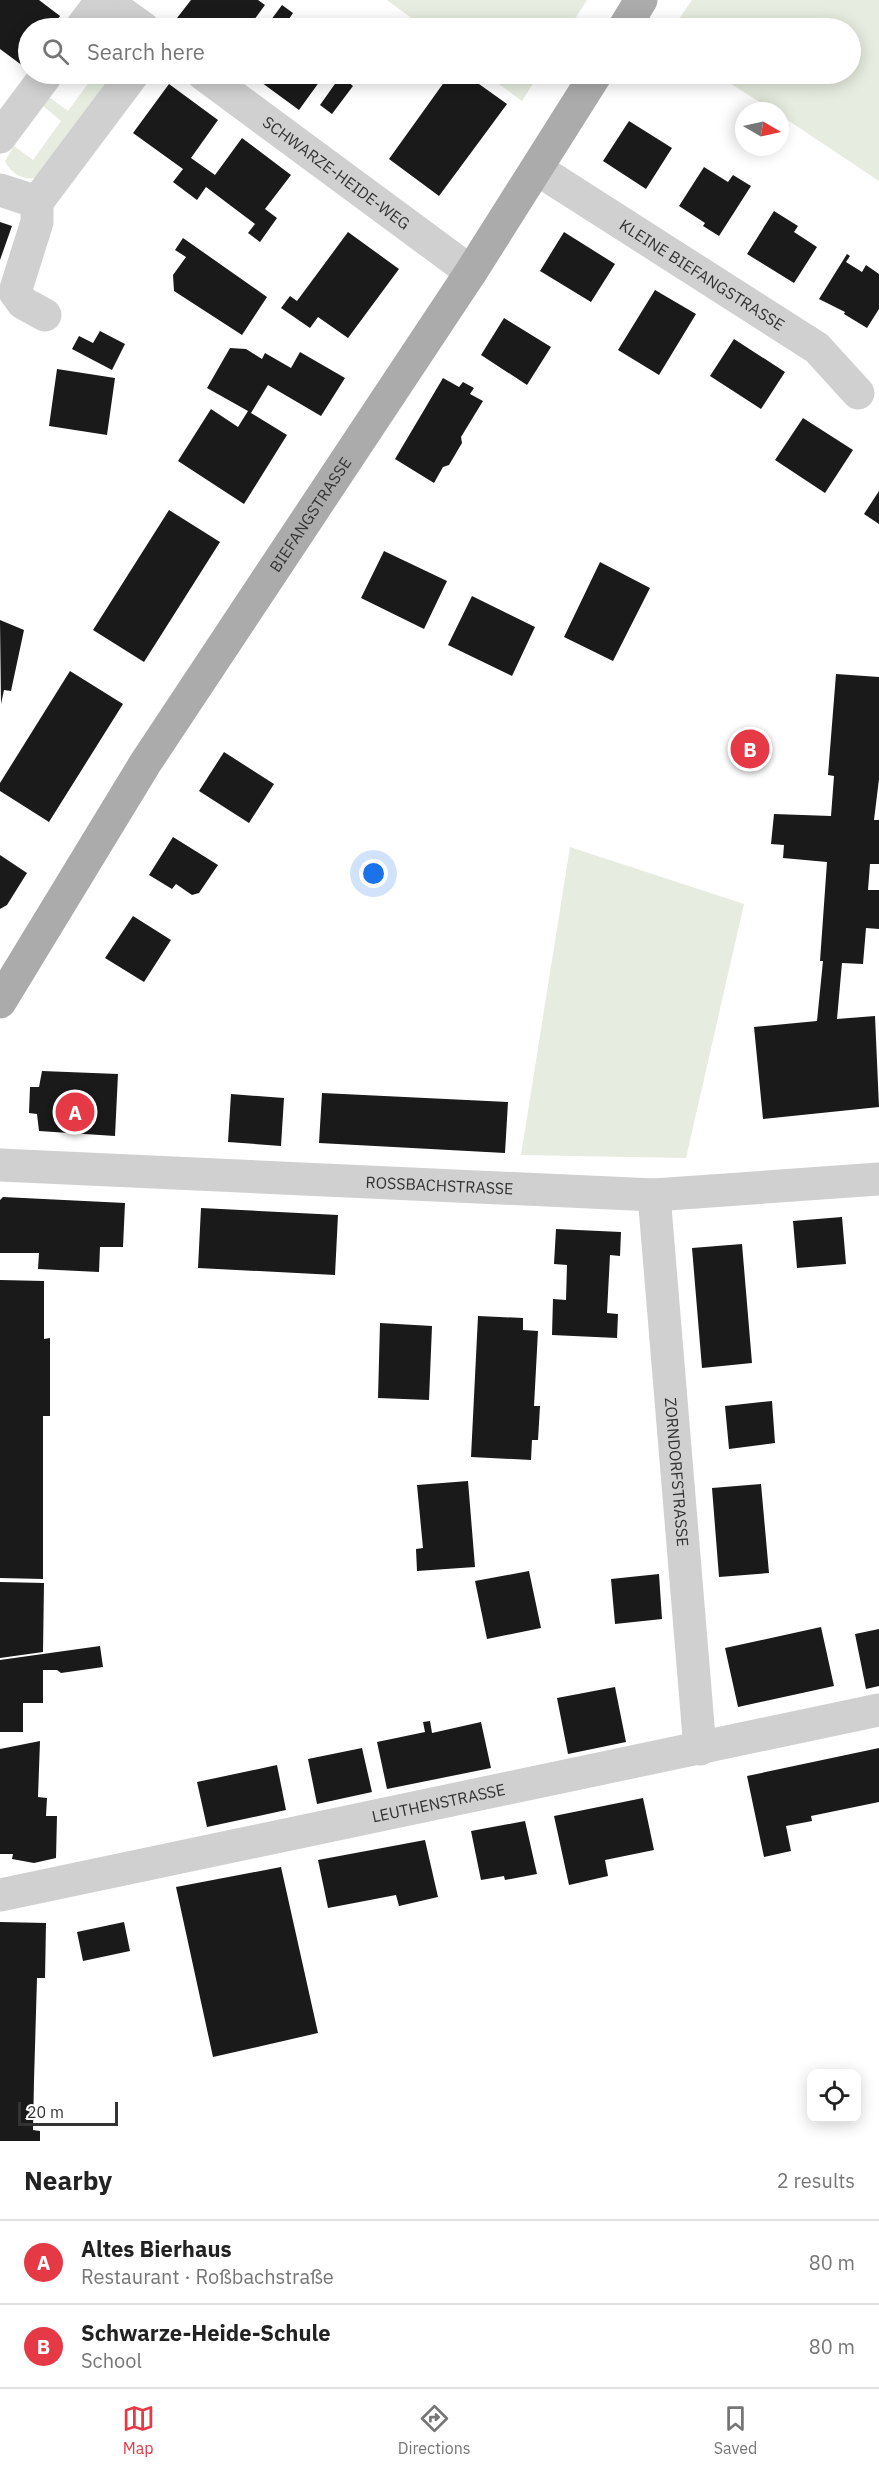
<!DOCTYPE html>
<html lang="en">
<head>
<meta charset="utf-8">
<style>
  :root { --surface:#fff; --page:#f6f6f6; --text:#222; --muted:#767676; --line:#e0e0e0; --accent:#e63946 }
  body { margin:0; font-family:"IBM Plex Sans",sans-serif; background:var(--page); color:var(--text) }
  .controls { position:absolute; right:18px; bottom:18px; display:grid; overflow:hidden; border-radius:12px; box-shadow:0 3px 15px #0003 }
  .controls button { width:54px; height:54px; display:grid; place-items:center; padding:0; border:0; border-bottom:2px solid var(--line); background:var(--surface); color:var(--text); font:30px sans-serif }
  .compass { position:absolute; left:735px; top:102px; width:54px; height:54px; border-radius:50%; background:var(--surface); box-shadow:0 3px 15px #0003; rotate:99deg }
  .scale { position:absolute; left:18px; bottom:15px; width:100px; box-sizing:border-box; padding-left:6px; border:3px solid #333; border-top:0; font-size:16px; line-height:21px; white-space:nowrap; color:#333; -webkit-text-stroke:4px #fff; paint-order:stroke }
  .you { position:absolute; left:374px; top:874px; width:21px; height:21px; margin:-15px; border:4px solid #fff; border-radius:50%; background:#1a73e8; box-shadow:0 0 0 9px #1a73e833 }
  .badge { display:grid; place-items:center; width:39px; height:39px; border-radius:50%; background:var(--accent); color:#fff; font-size:20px; font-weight:700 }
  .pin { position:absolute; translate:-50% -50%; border:3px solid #fff; box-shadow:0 2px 6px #0006 }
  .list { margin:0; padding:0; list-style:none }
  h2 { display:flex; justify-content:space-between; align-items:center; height:78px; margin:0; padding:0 24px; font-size:26px }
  h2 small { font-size:20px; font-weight:400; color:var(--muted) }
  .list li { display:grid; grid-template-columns:39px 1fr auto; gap:18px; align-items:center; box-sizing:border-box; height:84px; padding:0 24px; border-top:2px solid var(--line) }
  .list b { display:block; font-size:22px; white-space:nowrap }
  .list p { margin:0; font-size:20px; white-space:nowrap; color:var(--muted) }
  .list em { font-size:20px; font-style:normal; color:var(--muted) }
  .icon { flex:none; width:33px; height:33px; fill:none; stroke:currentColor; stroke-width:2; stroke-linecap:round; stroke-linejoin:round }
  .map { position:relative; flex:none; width:879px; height:2141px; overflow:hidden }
  .search { position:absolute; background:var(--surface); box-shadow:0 3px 15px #0003; left:18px; right:18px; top:18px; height:66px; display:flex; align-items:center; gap:15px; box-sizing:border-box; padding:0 21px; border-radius:33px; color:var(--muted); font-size:22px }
  .sheet { height:246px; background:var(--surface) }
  nav { display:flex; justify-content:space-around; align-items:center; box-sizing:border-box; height:84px; border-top:2px solid var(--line); background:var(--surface); font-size:16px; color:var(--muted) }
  nav a { display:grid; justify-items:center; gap:3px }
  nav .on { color:var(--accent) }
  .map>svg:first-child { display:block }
  .green { fill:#e6ecdf }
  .building { fill:#1a1a1a }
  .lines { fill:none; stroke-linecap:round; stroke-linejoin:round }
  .minor { stroke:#d0d0d0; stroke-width:33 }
  .major { stroke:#ababab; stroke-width:33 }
  .labels { text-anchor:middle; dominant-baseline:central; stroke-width:6; stroke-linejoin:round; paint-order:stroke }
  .street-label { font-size:16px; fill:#333; stroke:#fff }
</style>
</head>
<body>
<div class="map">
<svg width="879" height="2141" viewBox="0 0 879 2141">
  <rect width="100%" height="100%" fill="#fff"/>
  <!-- green -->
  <path class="green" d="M387 0H587L569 28H425Z
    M692 0H879V181L780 115V111H774L715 74H850V28H673Z
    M95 74H113L37 177C25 182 10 173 5 161L14 146 33 160 61 121 43 106 49 97 68 111Z
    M485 74H539L522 101Z
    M570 847 744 904 686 1158 521 1155Z"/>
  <!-- building -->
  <path class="building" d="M0 0H39L60 16 51 28H28V58L23 66 0 49Z
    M191 0H258L265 5 248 28H190L177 18Z
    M282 5 293 13 287 22 296 28H265Z
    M250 74H325L299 110Z
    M327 74H343L341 76 353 86 332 114 320 105 337 81Z
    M450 74H465L507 104 439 196 389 159Z
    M169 84 218 120 191 158 215 175 242 138 291 175 265 209 277 218 260 242 248 233 255 224 206 187 197 200 173 182 183 169 133 133Z
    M629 121 672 148 646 189 603 161Z
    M704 167 728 182 733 175 751 186 719 236 703 226 705 223 679 206Z
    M774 211 798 226 794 232 817 247 794 283 747 254Z
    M0 222 12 226 0 260Z
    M348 232 399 269 348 338 318 317 310 328 281 308 290 296 297 301Z
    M564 232 615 264 591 302 540 271Z
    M183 238 267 297 242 335 174 291 173 275 186 257 175 250Z
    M847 254 850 256 846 262 862 272 866 265 879 274V309L867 328 844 314 845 312 819 299Z
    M655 290 696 314 659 375 618 350Z
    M504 318 551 347 527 385 481 355Z
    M100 331 125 344 112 370 72 349 79 336 93 343Z
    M734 339 785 372 761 409 710 376Z
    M230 348 246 349 262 359 265 353 291 368 300 352 345 378 321 416 268 385 251 413 287 435 244 504 178 461 211 409 238 427 248 411 207 388Z
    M57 369 115 378 107 435 49 426Z
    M443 378 459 387 463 382 474 388 470 394 483 401 461 437 462 443 449 465 443 467 434 483 395 459Z
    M803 418 853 450 825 493 775 460Z
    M879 491V524L864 514Z
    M169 510 220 542 144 662 93 630Z
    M384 551 447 581 424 629 361 598Z
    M600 562 650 588 613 661 564 637Z
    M472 596 535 627 512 676 448 645Z
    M0 620 24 630 11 691 4 690 1 704Z
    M70 671 123 704 49 822 0 791V783Z
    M836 674 879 677V779L874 820H879V864H870L868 890H879V929L866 928 863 964 842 963 837 1019 875 1016 879 1107 763 1119 754 1027 817 1021 823 961H820L827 862 783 858 784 845 771 844 774 814 831 816 834 776 828 775Z
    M224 752 274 784 249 823 199 791Z
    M173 837 218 865 199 893 192 895 176 884 172 889 149 875Z
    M0 855 27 873 7 905 0 909Z
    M133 916 171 940 144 982 105 958Z
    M42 1071 118 1074 115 1136 39 1131 37 1114 29 1113 30 1087H39Z
    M322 1093 508 1102 505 1153 319 1143Z
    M231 1094 284 1098 281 1146 228 1142Z
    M3 1197 125 1203 123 1247H100L99 1272 38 1269 39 1253H0V1200Z
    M201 1208 338 1215 335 1275 198 1268Z
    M842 1217 846 1264 797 1268 793 1221Z
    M556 1229 621 1232 620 1256 610 1255 607 1313 618 1314 617 1338 552 1335 553 1299 566 1300 567 1265 554 1264Z
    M742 1244 752 1363 702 1368 692 1248Z
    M0 1280 44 1281V1339L50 1338V1416H43V1579L0 1578Z
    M478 1316 523 1318V1330L538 1331 534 1406H540L538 1440H532L531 1460 471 1457Z
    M380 1323 432 1326 429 1400 378 1398Z
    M772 1401 775 1443 729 1449 725 1406Z
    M468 1481 475 1567 417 1571 416 1549 423 1548 417 1485Z
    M761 1484 769 1573 719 1577 712 1488Z
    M529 1571 541 1628 487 1639 475 1581Z
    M659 1574 662 1619 615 1624 611 1579Z
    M0 1582 44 1583 43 1652 0 1658Z
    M821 1627 834 1686 738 1707 725 1648Z
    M879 1629V1686L866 1689 855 1634Z
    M100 1646 103 1667 61 1673 57 1670H43V1703H23V1732H0V1660Z
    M615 1687 626 1742 568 1754 557 1698Z
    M430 1721 432 1733 481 1722 491 1768 387 1789 377 1742 425 1732 423 1722Z
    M40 1741 38 1797 47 1798 46 1816H57L56 1858 34 1863 12 1859 13 1854H0V1749Z
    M362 1748 372 1792 317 1804 308 1759Z
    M879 1748V1802L811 1816 812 1821 786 1826 791 1851 764 1857 747 1776Z
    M277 1765 286 1810 207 1827 197 1782Z
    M643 1798 654 1850 605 1860 608 1876 569 1885 554 1816Z
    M525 1821 537 1874 505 1880 504 1876 481 1880 471 1831Z
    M425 1840 438 1897 399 1906 396 1895 328 1908 318 1860Z
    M281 1867 318 2033 213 2057 176 1887Z
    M0 1922 46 1923 45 1978H37L34 2081 33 2130 40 2131V2141H0Z
    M124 1922 130 1951 83 1961 77 1932Z"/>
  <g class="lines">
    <!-- minor -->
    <g class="minor">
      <path d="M104 0 143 28"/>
      <path d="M81 28 102 0"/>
      <path id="s1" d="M203 74 471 272"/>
      <path d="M0 137 47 74"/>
      <path id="s2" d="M537 169 817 348 858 393"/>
      <path d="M0 190 37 202 133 74"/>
      <path d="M37 202V222L15 292 23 303 45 315"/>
      <path id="s3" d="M0 1165 654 1195 879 1179"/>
      <path id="s4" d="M654 1195 700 1749"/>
      <path id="s5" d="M0 1895 879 1710"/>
    </g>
    <!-- major -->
    <g class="major">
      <path d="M624 28 641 0"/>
      <path id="s6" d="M0 1002 146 762 471 272 596 74"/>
    </g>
  </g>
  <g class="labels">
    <!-- street labels -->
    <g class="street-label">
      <text stroke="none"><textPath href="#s1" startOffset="166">SCHWARZE-HEIDE-WEG</textPath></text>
      <text stroke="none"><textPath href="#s2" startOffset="196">KLEINE BIEFANGSTRASSE</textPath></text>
      <text stroke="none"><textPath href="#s6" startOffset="578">BIEFANGSTRASSE</textPath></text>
      <text stroke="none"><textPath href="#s3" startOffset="440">ROSSBACHSTRASSE</textPath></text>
      <text stroke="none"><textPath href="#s4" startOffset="278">ZORNDORFSTRASSE</textPath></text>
      <text stroke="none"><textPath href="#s5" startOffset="448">LEUTHENSTRASSE</textPath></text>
    </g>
  </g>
</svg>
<div class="controls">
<button><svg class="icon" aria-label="locate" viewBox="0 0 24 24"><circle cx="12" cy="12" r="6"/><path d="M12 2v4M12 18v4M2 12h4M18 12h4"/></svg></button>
</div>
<svg class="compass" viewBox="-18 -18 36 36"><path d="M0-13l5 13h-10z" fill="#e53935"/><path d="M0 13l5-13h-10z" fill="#767676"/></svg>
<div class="scale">20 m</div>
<div class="you"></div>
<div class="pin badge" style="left:75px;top:1112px">A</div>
<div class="pin badge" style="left:750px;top:749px">B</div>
<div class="search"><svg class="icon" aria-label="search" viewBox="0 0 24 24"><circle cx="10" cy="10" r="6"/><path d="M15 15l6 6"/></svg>Search here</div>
</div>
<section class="sheet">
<h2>Nearby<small>2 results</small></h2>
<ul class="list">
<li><span class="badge">A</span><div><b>Altes Bierhaus</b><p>Restaurant · Roßbachstraße</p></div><em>80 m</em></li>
<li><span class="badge">B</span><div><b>Schwarze-Heide-Schule</b><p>School</p></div><em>80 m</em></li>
</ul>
</section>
<nav>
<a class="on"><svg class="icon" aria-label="map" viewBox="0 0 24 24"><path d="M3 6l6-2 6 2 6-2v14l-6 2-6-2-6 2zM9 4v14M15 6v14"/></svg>Map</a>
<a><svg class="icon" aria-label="directions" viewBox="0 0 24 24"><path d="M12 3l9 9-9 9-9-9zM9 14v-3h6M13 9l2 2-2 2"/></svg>Directions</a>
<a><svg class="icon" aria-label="saved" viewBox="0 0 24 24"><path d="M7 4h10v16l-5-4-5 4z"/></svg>Saved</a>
</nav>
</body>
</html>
